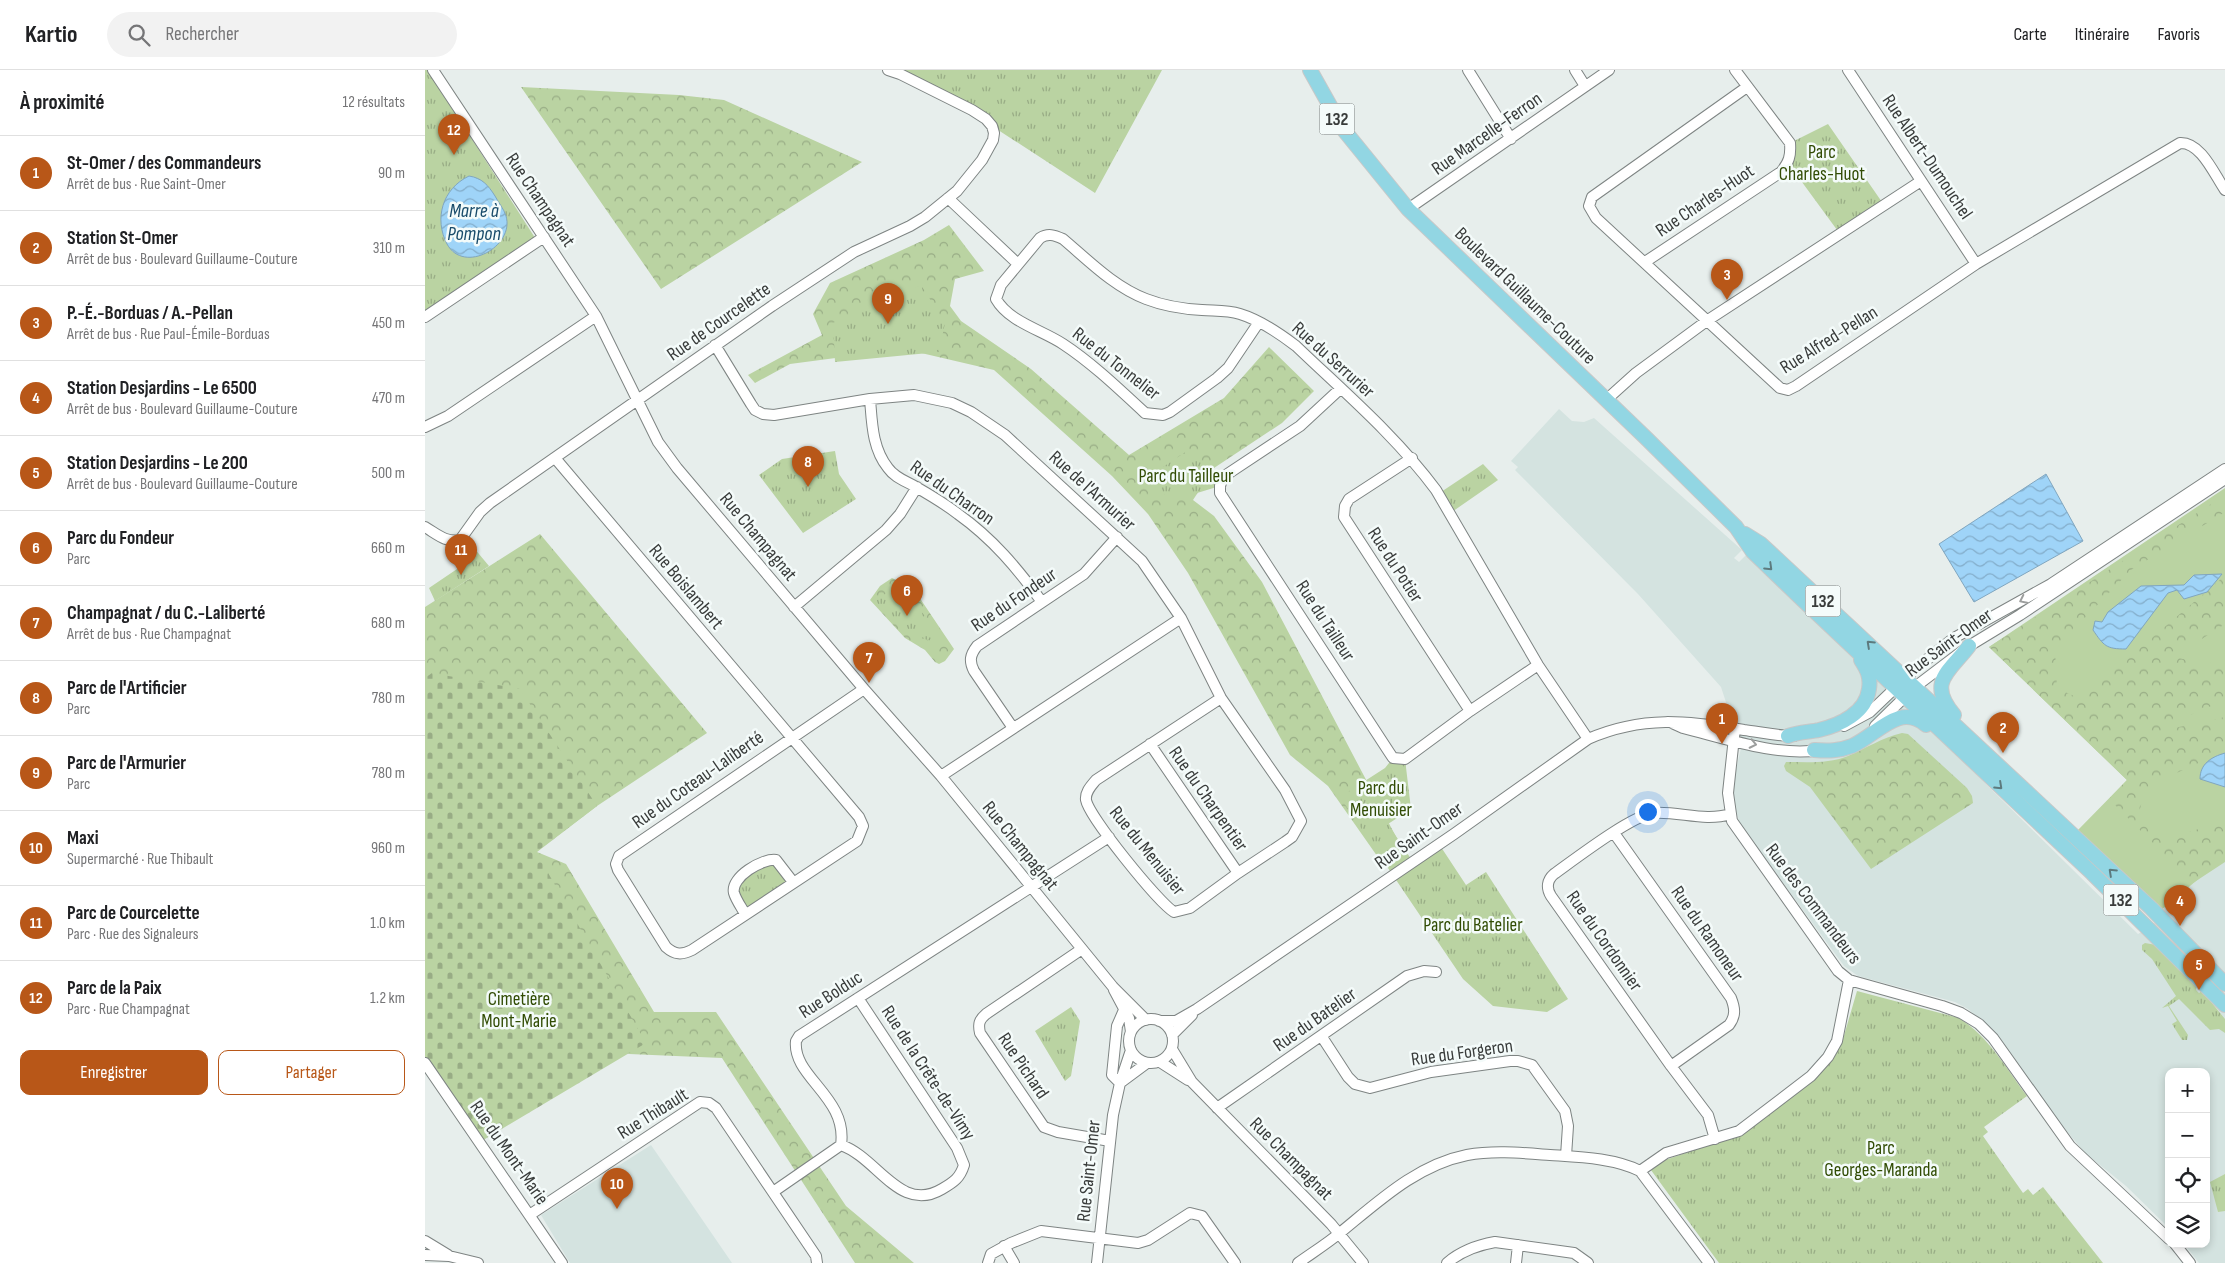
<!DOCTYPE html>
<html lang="fr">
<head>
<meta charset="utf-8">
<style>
  :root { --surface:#fff; --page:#f2f2f2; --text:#202124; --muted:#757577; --line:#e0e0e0; --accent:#b85718 }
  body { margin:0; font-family:"Sofia Sans Condensed",sans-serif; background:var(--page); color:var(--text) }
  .controls { position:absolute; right:15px; bottom:15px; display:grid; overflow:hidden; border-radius:10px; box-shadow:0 2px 8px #0003 }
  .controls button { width:45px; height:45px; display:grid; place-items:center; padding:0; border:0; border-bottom:1px solid var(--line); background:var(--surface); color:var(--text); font:25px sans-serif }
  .you { position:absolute; left:1222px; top:741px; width:18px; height:18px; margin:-12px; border:4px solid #fff; border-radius:50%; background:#1a73e8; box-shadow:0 0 0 8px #1a73e833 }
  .badge { display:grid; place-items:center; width:32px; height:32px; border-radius:50%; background:var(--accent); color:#fff; font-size:16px; font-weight:700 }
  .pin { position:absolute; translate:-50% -41px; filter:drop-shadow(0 1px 2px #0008) }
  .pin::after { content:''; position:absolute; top:26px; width:18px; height:15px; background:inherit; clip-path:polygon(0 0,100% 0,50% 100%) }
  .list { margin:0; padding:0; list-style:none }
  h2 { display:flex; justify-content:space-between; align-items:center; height:65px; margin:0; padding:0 20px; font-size:21px }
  h2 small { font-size:16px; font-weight:400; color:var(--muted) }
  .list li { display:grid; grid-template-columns:32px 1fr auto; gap:15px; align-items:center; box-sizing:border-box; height:75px; padding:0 20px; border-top:1px solid var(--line) }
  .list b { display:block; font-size:19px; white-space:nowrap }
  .list p { margin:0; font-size:16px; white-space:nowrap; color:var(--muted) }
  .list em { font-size:16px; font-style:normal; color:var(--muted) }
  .actions { display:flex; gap:10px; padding:15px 20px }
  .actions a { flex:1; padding:11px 0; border:1px solid var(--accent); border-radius:10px; text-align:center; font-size:18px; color:var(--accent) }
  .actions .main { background:var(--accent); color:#fff }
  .icon { flex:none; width:28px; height:28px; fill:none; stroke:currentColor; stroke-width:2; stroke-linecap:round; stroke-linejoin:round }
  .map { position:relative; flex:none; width:1800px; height:1193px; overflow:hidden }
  header { display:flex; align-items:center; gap:30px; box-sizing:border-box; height:70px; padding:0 25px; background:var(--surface); border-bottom:1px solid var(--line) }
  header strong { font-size:24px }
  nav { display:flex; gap:28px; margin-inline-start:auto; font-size:18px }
  .search { width:350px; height:45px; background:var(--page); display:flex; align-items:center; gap:12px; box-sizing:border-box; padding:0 18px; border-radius:28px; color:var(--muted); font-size:19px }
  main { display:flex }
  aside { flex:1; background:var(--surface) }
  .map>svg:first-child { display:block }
  .built { fill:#d4e3e0 }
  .grass { fill:#bad3a2 }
  .forest { fill:url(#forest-crowns) }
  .cemetery { fill:url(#cemetery-stones) }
  .park { fill:url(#park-tufts) }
  .water { fill:url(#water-waves); stroke:#80a6bf }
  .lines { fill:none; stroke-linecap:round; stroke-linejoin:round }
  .minor-casing { stroke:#7e8483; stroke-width:12 }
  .major-casing { stroke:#c8c8c8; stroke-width:16 }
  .minor { stroke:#fff; stroke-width:10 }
  .major { stroke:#92d6e3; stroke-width:14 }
  .oneway { stroke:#5d7a7e }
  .oneway2 { stroke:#9c9e9d }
  .labels { text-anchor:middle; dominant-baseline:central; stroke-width:5; stroke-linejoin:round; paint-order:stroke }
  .shield { fill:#f4fbfa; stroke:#717574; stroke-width:1 }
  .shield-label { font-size:18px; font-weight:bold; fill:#393c3b }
  .street-label { font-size:19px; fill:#393c3b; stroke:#f4fbfa }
  .park-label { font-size:19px; fill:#314c04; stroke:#f4fbfa }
  .water-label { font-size:20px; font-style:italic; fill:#184b6a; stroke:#f4fbfa }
</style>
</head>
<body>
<header>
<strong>Kartio</strong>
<div class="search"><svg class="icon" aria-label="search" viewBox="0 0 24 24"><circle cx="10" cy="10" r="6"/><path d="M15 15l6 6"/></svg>Rechercher</div>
<nav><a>Carte</a><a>Itinéraire</a><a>Favoris</a></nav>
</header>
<main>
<aside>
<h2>À proximité<small>12 résultats</small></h2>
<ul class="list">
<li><span class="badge">1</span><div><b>St-Omer / des Commandeurs</b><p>Arrêt de bus · Rue Saint-Omer</p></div><em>90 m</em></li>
<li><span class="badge">2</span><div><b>Station St-Omer</b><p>Arrêt de bus · Boulevard Guillaume-Couture</p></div><em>310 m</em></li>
<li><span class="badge">3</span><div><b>P.-É.-Borduas / A.-Pellan</b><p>Arrêt de bus · Rue Paul-Émile-Borduas</p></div><em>450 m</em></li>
<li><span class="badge">4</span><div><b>Station Desjardins - Le 6500</b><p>Arrêt de bus · Boulevard Guillaume-Couture</p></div><em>470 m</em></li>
<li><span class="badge">5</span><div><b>Station Desjardins - Le 200</b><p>Arrêt de bus · Boulevard Guillaume-Couture</p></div><em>500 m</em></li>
<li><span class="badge">6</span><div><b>Parc du Fondeur</b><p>Parc</p></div><em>660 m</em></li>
<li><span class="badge">7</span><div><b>Champagnat / du C.-Laliberté</b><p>Arrêt de bus · Rue Champagnat</p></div><em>680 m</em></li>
<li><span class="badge">8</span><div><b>Parc de l'Artificier</b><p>Parc</p></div><em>780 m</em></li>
<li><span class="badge">9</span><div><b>Parc de l'Armurier</b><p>Parc</p></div><em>780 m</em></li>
<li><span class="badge">10</span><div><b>Maxi</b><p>Supermarché · Rue Thibault</p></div><em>960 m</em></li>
<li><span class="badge">11</span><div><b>Parc de Courcelette</b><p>Parc · Rue des Signaleurs</p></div><em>1.0 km</em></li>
<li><span class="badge">12</span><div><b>Parc de la Paix</b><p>Parc · Rue Champagnat</p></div><em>1.2 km</em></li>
</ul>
<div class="actions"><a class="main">Enregistrer</a><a>Partager</a></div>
</aside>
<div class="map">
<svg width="1800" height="1193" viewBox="0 0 1800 1193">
  <defs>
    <pattern id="forest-crowns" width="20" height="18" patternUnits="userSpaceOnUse" patternTransform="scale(1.25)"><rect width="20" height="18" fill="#bad3a2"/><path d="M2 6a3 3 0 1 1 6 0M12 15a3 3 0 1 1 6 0" fill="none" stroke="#98ac85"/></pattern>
    <pattern id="cemetery-stones" width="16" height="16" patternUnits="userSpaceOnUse" patternTransform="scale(1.25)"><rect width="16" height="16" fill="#bad3a2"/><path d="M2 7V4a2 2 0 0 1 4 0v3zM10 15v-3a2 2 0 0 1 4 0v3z" fill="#98ac85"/></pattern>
    <pattern id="park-tufts" width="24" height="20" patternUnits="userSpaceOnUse" patternTransform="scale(1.25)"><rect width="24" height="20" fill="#bad3a2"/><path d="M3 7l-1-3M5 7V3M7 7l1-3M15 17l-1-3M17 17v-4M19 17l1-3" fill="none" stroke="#98ac85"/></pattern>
    <pattern id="water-waves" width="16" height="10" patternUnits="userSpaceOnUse" patternTransform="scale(1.25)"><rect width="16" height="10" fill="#9fd4f8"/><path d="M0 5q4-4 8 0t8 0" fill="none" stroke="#83adca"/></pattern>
  </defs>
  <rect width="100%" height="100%" fill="#e7eeec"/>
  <!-- built -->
  <path class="built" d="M1134 339 1147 351 1159 352 1169 348 1317 480 1309 488 1314 492 1324 482 1452 604 1488 647 1496 650 1713 864 1724 858 1735 848V841L1800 787V1193H1774L1759 1174H1781V1002H1744V1158L1701 1116 1660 1083 1639 1058 1565 958 1543 939 1530 932 1433 906 1419 896 1315 754 1310 738 1308 713 1316 678 1296 617 1213 524 1090 400 1093 397 1086 391Z
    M226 1075 307 1193H145L116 1145Z"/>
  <!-- grass -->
  <path class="grass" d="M1800 418V787L1735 841 1653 760 1702 710 1564 577Z"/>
  <!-- forest -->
  <path class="forest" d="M96 17 254 25 299 30 437 92 236 219Z
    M524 155 559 201 530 209 525 236 536 251 606 299 704 385 799 328 844 277 889 321 857 353 789 398 768 430 789 446 837 512 978 780 957 793 903 716 865 685 763 503 723 444 687 406 569 300 479 279 365 294 330 313 323 305 397 265 388 244 405 213 499 170Z
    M1800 425V442L1706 500 1630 579 1632 618 1655 629 1796 509H1800V554L1749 587 1780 594 1800 590V630L1747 653 1740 660 1800 647V681L1734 711 1719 725 1714 742C1733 781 1770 760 1800 749V792L1768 813 1684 729 1702 710 1564 577Z
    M115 464 282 663 172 736 112 782 141 794 229 942H291L421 1136 489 1193H430L297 988 204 984 0 714V537Z
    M467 508 488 518 529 579 520 591 514 594 510 592 500 580 480 568 445 530 455 516Z
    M1477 663 1483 664 1542 718 1547 726 1548 733 1446 799 1385 717 1361 701 1359 696 1361 692C1381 692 1404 694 1423 686 1441 678 1457 668 1477 663Z"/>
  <!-- cemetery -->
  <path class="cemetery" d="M7 603 95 619 172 736 111 782 221 973 55 1072 0 993V608Z"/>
  <!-- park -->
  <path class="park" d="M0 0H3L112 171 0 241Z
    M463 0H737L670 123 567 56Z
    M1403 54 1459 135 1415 164 1363 93 1365 73Z
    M496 215 520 253 514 282 410 292 409 270 403 255Z
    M765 379 795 416 746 431 723 407Z
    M410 381 414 404 431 429 378 463 334 405 357 389Z
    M1058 394 1073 410 1024 444 1013 424Z
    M39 466 64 496 10 531 4 518 35 497 31 471Z
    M474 514 521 572 519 573C479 567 477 559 450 531Z
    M968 688 980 689 986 739 963 754 988 792 1014 774 1041 815 1061 802 1143 929 1122 942 1068 936 1038 909 915 727 960 698Z
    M345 789 368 812 320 844 309 815Z
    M1720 873 1731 875 1771 915V920L1774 923 1777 921 1800 949V963L1794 959 1785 960 1754 929 1744 936 1763 965 1762 970H1757L1747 954 1752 951 1743 936 1737 938 1751 926 1727 889 1717 880V875Z
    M1432 921 1534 948C1564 967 1581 998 1602 1026L1559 1057 1563 1062 1558 1066 1598 1123 1603 1119 1608 1125 1618 1117 1678 1193H1294L1223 1096 1315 1064 1395 1004 1418 969Z
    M646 937 655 951 646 1006 640 1011 610 961Z
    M1800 1104V1141L1793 1142 1785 1112Z"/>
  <!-- water -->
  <path class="water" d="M44 106C57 108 63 115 70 126 73 132 79 139 81 146 90 176 39 205 22 174 9 149 17 119 44 106Z
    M1621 404 1658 471 1549 532 1514 474Z
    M1797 504 1782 522 1759 529 1752 520 1743 523 1701 579C1681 579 1679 576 1668 560L1670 551 1677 552 1683 542 1716 516 1759 515 1769 505Z
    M1800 683V717L1775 709C1775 694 1786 687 1800 683Z"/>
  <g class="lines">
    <!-- minor casing -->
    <g class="minor-casing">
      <path id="minor" d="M8 0 171 246 233 372 252 398 439 619 516 706 688 917 721 950
        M1043 0 1086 69
        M1150 0 1160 16
        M1423 0 1551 194
        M1322 17 1167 127 1164 136 1171 148 1355 318 1363 320 1371 316 1551 194 1755 73C1776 72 1789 104 1800 120
        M523 128 593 194
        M983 139 1184 0
        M1220 192 1356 102C1364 92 1366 86 1365 73L1310 0
        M0 247 119 167
        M834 252 803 298 792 308 745 342 738 345 720 343C694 319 667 293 638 274 617 260 584 252 571 229L576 215 615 168C623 163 629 165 638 169 663 190 689 217 721 229 739 236 758 239 777 240 790 241 802 240 815 244 835 250 854 263 871 276 919 322 971 366 1011 420L1113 595 1163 669
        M290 275 326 334 330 340 338 344 349 345 445 329 489 325 527 333 546 342 580 365 717 491 756 548 796 628 860 720 876 751 867 767 860 772 813 803 765 838 749 842C733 832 664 747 661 730 660 722 666 716 671 710L796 628
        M915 319 875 356 798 407 795 416V423L964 682 968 688 980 689 1045 641 1113 595
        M445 329C447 352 447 378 463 398 470 408 481 411 491 417 505 425 520 434 533 444 568 469 592 498 617 532
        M1181 330 1211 303 1283 250 1496 111
        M0 357 23 346 171 246
        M130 388 434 747 438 756 432 771 267 880C257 885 250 885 241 877L193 800 191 794 194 786 439 619
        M987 388 924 429 920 436 919 447 1045 641
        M0 457C12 464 21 473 35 470L55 442 65 433 347 236 429 182 485 156 500 147 532 121 557 90 568 70 569 63 567 56 561 49 547 40 475 4 463 0
        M369 537 461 460 475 444 492 417
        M1247 653 1258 658C1299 668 1353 687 1394 680
        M1419 656 1445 642 1490 599 1529 568 1626 514 1800 399
        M1450 656 1490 617 1544 576 1595 545 1800 409
        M588 658 549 601C544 591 545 585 552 576L659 504 692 467
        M1310 658 1303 723 1307 751 1413 901 1424 910 1517 936 1536 943 1554 954 1568 968 1645 1076 1744 1169
        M725 674 813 803
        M516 706 756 548
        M1189 763 1306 928C1310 938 1311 946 1304 955L1246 996
        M320 844C317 838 311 830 309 823 305 807 338 788 351 790L368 812
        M657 879 561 944C554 950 553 954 555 963L619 1057 633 1062 685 1071
        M689 920 704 948 706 962
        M704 971a22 22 0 1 1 44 0a22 22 0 1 1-44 0Z
        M734 951H751L772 939 1029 764 1163 669C1218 645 1262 651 1319 660 1335 662 1352 666 1369 666
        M747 965 767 945
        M897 967 923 1007 930 1014 945 1018 1006 1002 1085 991H1093L1107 995 1140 1041 1143 1056 1141 1086
        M747 979 767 1012 906 1154 938 1193
        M735 992 763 1010
        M0 993 137 1193
        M695 1013 687 1005 692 956 699 940
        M695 1013 722 993
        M792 1038 982 906 999 901 1011 902
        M1290 1069 1283 1045 1246 996 1126 826C1121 818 1122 810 1129 804 1150 789 1206 746 1228 743 1254 741 1280 752 1305 744
        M416 1075C453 1088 475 1144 517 1119 529 1112 535 1108 539 1095L532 1078 433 928
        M1215 1101 1241 1083 1314 1061 1386 1006 1403 987 1412 971 1424 910
        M348 1122 416 1075C423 1027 367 1007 371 971L374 966 684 767
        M106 1144 275 1032 284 1033 291 1038 391 1186 392 1193
        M0 1171 23 1185
        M1750 1174 1765 1193
        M579 1176 589 1193
        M0 1185 24 1186 53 1193
        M563 1193 566 1184 586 1173 616 1161 713 1173 723 1170 765 1143 777 1146 810 1193
        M672 1193 688 1045 695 1013 706 980
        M873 1193C887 1183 903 1173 916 1162 954 1131 992 1095 1042 1085 1069 1080 1098 1083 1125 1085 1154 1087 1189 1088 1215 1101L1284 1193
        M1022 1193C1036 1181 1053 1175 1070 1172L1149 1183 1163 1193
        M1091 1193 1093 1175"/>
    </g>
    <!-- major casing -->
    <g class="major-casing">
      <path id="major" d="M885 0 918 59 983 139 1221 368 1311 457 1328 482 1383 535 1667 803 1800 935
        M1320 464 1336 474 1726 838 1800 914
        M1529 645C1501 612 1525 601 1544 576
        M1363 666C1373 662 1384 662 1394 660 1415 655 1441 643 1444 619 1446 607 1442 599 1436 590
        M1389 680C1403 681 1414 681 1427 676 1452 665 1474 632 1501 655"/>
    </g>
    <!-- minor -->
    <use href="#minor" class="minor"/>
    <!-- major -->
    <use href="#major" class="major"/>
  </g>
  <!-- one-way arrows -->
  <defs><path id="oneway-chevron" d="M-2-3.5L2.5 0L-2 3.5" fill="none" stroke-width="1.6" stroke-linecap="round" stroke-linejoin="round" transform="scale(1.25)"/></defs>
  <g class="oneway">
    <use href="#oneway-chevron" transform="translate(1344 497) rotate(44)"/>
    <use href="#oneway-chevron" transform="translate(1445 574) rotate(-137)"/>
    <use href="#oneway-chevron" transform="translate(1574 716) rotate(43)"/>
    <use href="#oneway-chevron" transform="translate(1687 802) rotate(-137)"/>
  </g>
  <g class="oneway2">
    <use href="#oneway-chevron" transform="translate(1598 530) rotate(154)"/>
    <use href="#oneway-chevron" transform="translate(1328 674) rotate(12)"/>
  </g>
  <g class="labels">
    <!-- shield labels -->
    <g class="shield">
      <rect x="894.5" y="33.5" width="35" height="31" rx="4"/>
      <rect x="1380.5" y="515.5" width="35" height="31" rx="4"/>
      <rect x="1678.5" y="814.5" width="35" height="31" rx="4"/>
    </g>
    <g class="shield-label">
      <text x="912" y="49">132</text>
      <text x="1398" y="531">132</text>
      <text x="1696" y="830">132</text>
    </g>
    <!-- street labels -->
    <g class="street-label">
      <text transform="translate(1062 64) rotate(-35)">Rue Marcelle-Ferron</text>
      <text transform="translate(1502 87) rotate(56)">Rue Albert-Dumouchel</text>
      <text transform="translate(115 130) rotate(56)">Rue Champagnat</text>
      <text transform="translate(1280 131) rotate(-34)">Rue Charles-Huot</text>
      <text transform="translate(1100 226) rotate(44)">Boulevard Guillaume-Couture</text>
      <text transform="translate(294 252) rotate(-35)">Rue de Courcelette</text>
      <text transform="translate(1404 270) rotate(-32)">Rue Alfred-Pellan</text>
      <text transform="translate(908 290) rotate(42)">Rue du Serrurier</text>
      <text transform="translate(691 294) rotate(38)">Rue du Tonnelier</text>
      <text transform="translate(667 421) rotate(42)">Rue de l'Armurier</text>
      <text transform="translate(527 423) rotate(35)">Rue du Charron</text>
      <text transform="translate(333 467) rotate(50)">Rue Champagnat</text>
      <text transform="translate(970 495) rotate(57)">Rue du Potier</text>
      <text transform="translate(261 517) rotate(50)">Rue Boislambert</text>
      <text transform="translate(589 530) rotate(-34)">Rue du Fondeur</text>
      <text transform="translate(900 551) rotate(57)">Rue du Tailleur</text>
      <text transform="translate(1524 573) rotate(-36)">Rue Saint-Omer</text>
      <text transform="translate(273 710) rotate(-35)">Rue du Coteau-Laliberté</text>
      <text transform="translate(783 729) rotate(55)">Rue du Charpentier</text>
      <text transform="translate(994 766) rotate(-35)">Rue Saint-Omer</text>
      <text transform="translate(595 776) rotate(51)">Rue Champagnat</text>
      <text transform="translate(722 781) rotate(51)">Rue du Menuisier</text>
      <text transform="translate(1388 834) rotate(53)">Rue des Commandeurs</text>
      <text transform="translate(1282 864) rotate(55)">Rue du Ramoneur</text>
      <text transform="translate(1179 871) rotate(55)">Rue du Cordonnier</text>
      <text transform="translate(406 925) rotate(-33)">Rue Bolduc</text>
      <text transform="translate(890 950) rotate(-35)">Rue du Batelier</text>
      <text transform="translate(1037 983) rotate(-8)">Rue du Forgeron</text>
      <text transform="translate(598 996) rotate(56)">Rue Pichard</text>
      <text transform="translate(503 1003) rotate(57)">Rue de la Crête-de-Vimy</text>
      <text transform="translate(228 1044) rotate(-32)">Rue Thibault</text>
      <text transform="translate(84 1083) rotate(55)">Rue du Mont-Marie</text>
      <text transform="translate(866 1089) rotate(45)">Rue Champagnat</text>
      <text transform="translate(664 1101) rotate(-84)">Rue Saint-Omer</text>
    </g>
    <!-- park labels -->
    <g class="park-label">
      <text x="1397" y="82">Parc<tspan x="1397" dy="22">Charles-Huot</tspan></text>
      <text x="761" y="406">Parc du Tailleur</text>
      <text x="956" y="718">Parc du<tspan x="956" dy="22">Menuisier</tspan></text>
      <text x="1048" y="855">Parc du Batelier</text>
      <text x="94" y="929">Cimetière<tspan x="94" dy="22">Mont-Marie</tspan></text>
      <text x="1456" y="1078">Parc<tspan x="1456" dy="22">Georges-Maranda</tspan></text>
    </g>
    <!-- water labels -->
    <g class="water-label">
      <text x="49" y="141">Marre à<tspan x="49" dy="23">Pompon</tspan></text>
    </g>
  </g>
</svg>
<div class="controls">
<button>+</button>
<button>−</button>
<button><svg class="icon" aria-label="locate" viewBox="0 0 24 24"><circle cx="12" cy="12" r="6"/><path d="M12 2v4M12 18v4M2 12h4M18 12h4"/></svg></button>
<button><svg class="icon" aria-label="layers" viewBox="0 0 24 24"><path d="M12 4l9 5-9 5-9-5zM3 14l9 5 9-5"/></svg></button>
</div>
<div class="you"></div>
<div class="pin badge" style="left:1297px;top:674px">1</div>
<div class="pin badge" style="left:1578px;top:683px">2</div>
<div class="pin badge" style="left:1302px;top:230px">3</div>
<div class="pin badge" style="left:1755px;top:856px">4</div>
<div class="pin badge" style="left:1774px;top:920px">5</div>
<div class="pin badge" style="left:482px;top:546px">6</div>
<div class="pin badge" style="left:444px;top:613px">7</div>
<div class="pin badge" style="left:383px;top:417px">8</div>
<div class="pin badge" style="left:463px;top:254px">9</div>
<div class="pin badge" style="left:192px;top:1139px">10</div>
<div class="pin badge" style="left:36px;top:505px">11</div>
<div class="pin badge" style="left:29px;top:85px">12</div>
</div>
</main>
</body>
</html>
